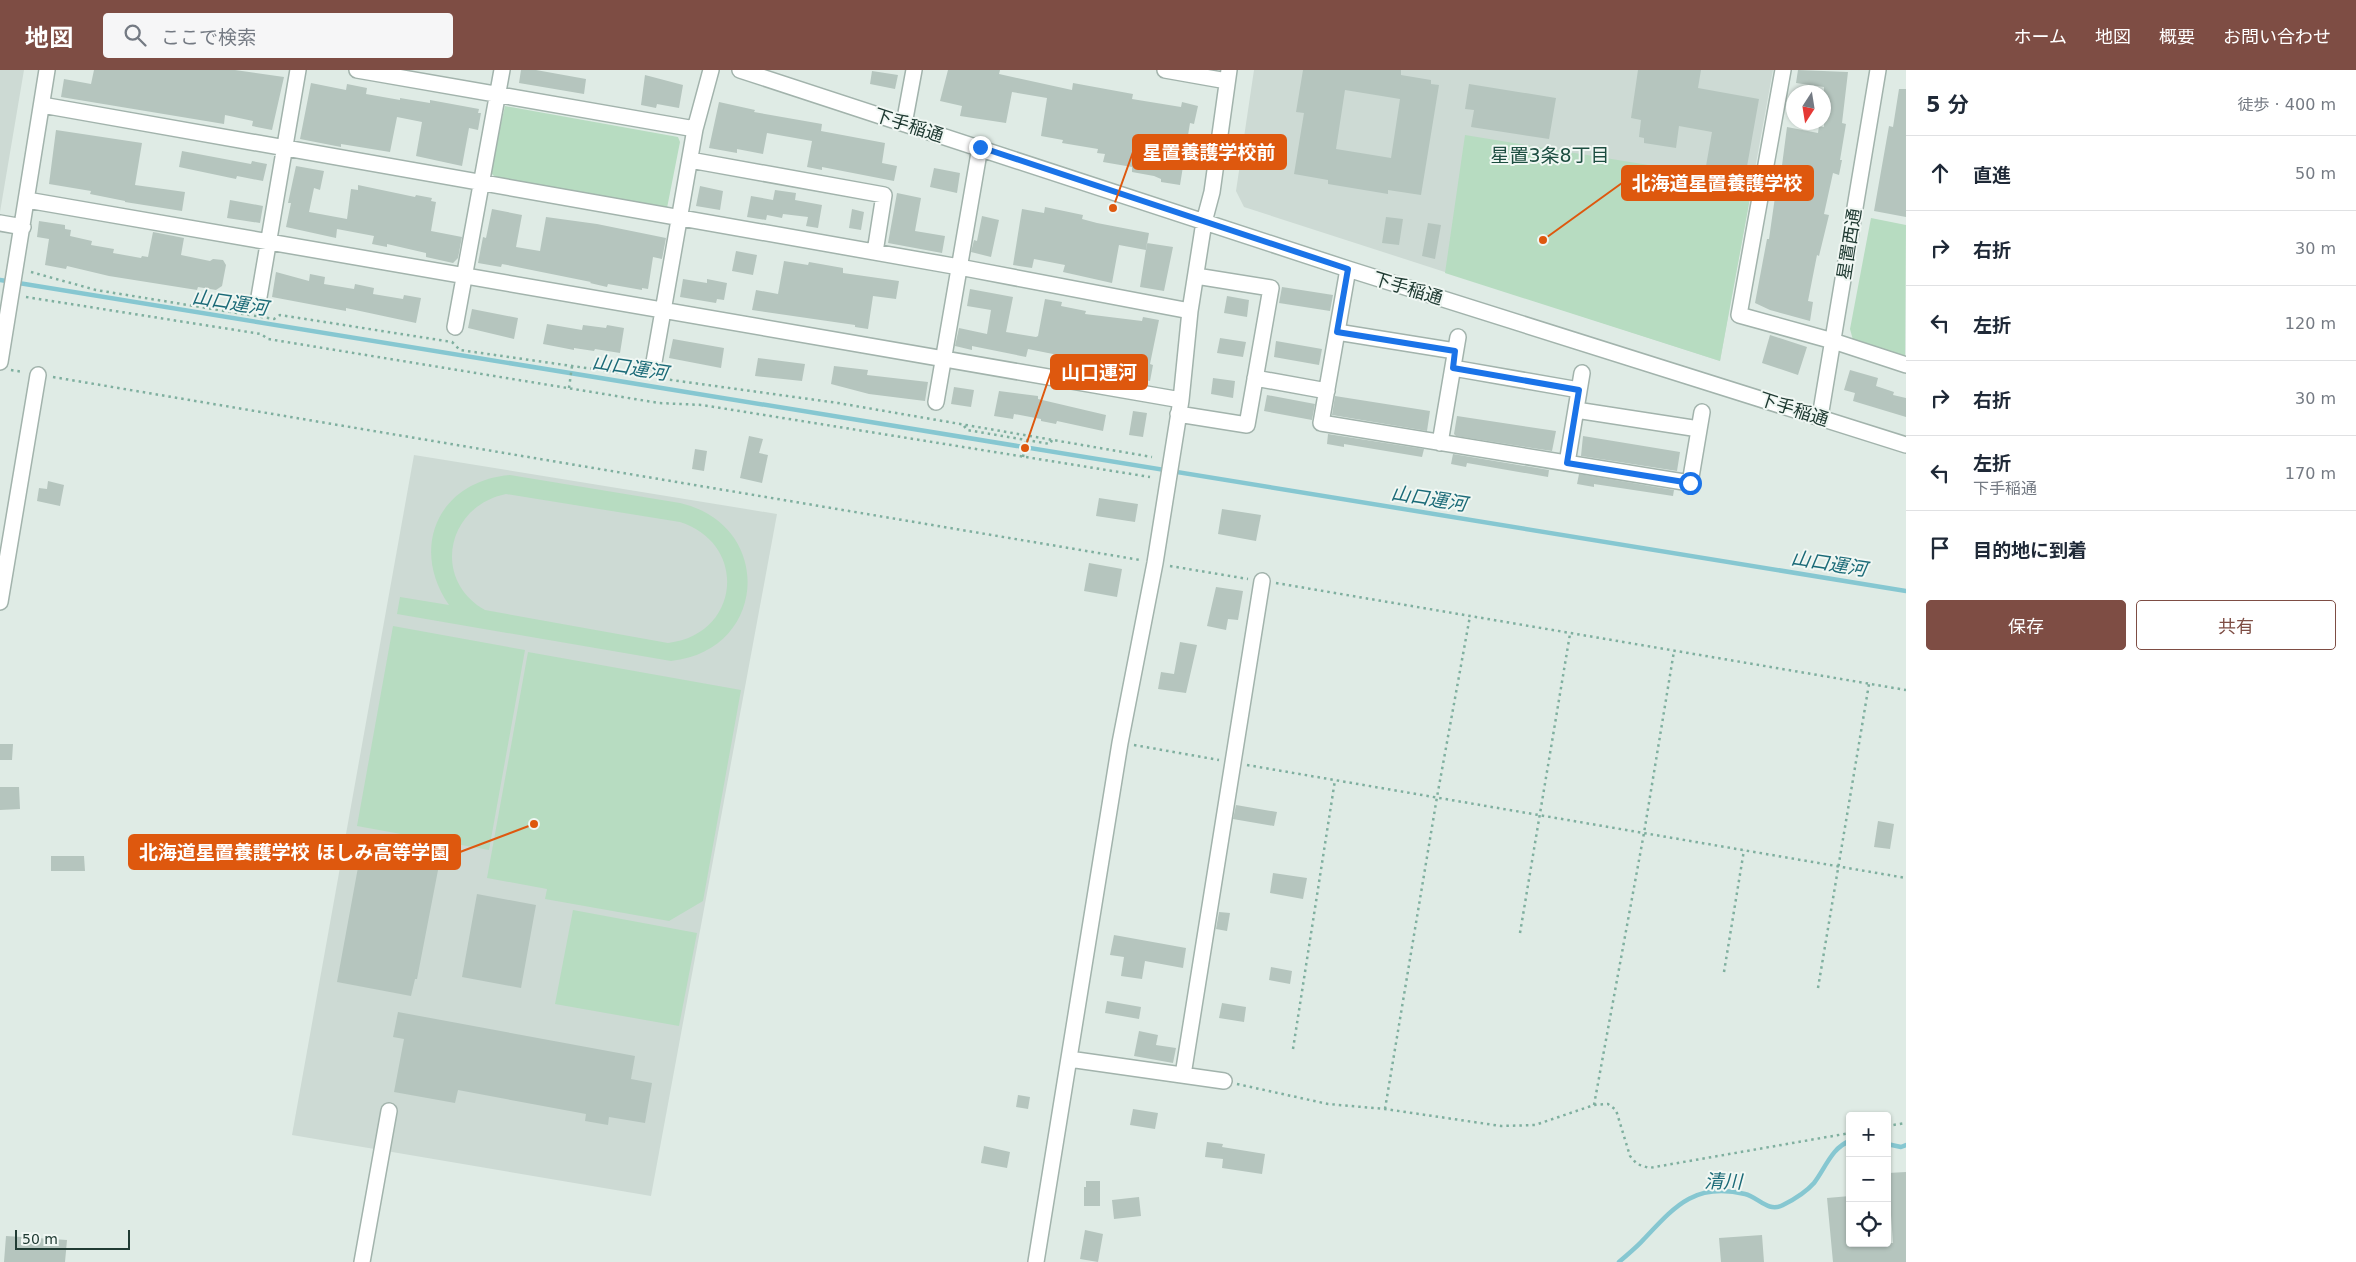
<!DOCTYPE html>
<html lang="ja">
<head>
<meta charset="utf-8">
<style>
  :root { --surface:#fff; --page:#f6f6f7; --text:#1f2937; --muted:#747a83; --line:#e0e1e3; --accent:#7e4d44 }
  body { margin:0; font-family:"DejaVu Sans","Noto Sans JP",sans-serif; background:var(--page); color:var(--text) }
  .controls { position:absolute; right:15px; bottom:15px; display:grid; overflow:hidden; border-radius:5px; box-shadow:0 1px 4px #0004 }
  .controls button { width:45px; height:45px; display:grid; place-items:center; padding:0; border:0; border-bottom:1px solid var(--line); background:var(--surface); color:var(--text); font:25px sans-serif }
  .compass { position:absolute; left:1786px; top:15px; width:45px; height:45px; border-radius:50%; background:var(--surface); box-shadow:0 1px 4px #0004; rotate:192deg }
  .scale { position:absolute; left:15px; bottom:12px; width:115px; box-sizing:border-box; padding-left:5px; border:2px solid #203b33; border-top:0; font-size:14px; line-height:18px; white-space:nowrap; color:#203b33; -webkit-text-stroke:4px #f0f7f3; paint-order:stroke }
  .stop { position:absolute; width:15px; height:15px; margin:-11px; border:4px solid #1a73e8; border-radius:50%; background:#fff }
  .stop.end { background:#1a73e8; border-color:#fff; box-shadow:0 1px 5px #0008 }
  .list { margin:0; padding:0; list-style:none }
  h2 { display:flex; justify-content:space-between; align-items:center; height:65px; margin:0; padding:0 20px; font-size:21px }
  h2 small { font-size:16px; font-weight:400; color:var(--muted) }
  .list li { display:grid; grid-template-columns:32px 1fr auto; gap:15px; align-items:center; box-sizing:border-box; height:75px; padding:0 20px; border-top:1px solid var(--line) }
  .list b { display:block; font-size:19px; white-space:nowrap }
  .list p { margin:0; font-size:16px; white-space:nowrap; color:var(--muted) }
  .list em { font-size:16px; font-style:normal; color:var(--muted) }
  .actions { display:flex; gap:10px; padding:15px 20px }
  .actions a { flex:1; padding:11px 0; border:1px solid var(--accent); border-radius:5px; text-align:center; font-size:18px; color:var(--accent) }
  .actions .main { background:var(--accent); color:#fff }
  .icon { flex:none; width:28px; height:28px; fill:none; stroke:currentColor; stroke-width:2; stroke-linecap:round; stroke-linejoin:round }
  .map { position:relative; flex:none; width:1906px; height:1192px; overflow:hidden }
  header { display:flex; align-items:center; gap:30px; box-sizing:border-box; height:70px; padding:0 25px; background:var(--accent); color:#fff }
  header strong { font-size:24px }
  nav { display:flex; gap:28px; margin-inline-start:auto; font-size:18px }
  .search { width:350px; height:45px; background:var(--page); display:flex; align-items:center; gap:12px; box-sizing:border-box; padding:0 18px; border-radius:5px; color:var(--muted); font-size:19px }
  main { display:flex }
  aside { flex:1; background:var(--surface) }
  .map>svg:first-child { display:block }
  .built { fill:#cddad4 }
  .green { fill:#b7dcc1; fill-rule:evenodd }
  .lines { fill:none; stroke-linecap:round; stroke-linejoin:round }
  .stream { stroke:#86c7d1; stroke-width:4.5 }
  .building { fill:#b5c5be; fill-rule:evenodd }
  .minor-casing { stroke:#a2b3ac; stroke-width:18 }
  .path { stroke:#7faf9f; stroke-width:2.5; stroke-dasharray:2.5 4; stroke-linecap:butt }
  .minor { stroke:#fff; stroke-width:15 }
  .route { stroke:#1a73e8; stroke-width:6 }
  .labels { text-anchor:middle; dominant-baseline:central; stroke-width:4; stroke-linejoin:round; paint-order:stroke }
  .street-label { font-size:18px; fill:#203b33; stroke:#f0f7f3 }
  .neighbourhood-label { font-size:19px; fill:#1c4d40; stroke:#f0f7f3 }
  .water-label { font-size:19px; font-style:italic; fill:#1a6a77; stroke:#f0f7f3 }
  .leader { fill:none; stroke:#de580e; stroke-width:2 }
  .callout-dot { fill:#de580e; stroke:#f0f7f3; stroke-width:2 }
  .callout { fill:#de580e; stroke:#de580e; stroke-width:2 }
  .callout-label { font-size:19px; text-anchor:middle; font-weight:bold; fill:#fff }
</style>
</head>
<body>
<header>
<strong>地図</strong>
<div class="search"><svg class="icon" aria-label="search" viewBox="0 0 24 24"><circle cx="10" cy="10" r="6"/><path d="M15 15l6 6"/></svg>ここで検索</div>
<nav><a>ホーム</a><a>地図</a><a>概要</a><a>お問い合わせ</a></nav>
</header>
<main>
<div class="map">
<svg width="1906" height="1192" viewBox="0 0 1906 1192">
  <rect width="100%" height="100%" fill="#dfebe5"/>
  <!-- built -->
  <path class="built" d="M0 0H24L0 142Z
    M1254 0H1773L1720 291 1244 137 1236 121Z
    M414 385 777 444 651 1126 292 1065Z"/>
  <!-- green -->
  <path class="green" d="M505 36 678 67 680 72 667 138 498 110 490 102Z
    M1465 65 1753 112 1720 291 1445 203Z
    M1871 148 1906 155 1905 286 1853 270 1850 259Z
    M510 405 680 433C775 455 768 581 671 591L397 544 400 527 449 535C409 477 439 411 510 405ZM506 424 680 452C749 474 740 565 668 573L485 540C431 509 447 436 506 424Z
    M393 556 525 580 489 780 357 756Z
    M528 582 741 620 703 831 669 851 545 829 547 819 487 808Z
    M573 840 697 863 679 956 555 934Z"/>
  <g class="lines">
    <!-- stream -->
    <path class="stream" d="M0 210 1906 521
      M1887 1074 1901 1077 1906 1075
      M1619 1192C1628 1184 1637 1177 1644 1169 1675 1136 1695 1112 1745 1124 1758 1127 1768 1143 1783 1135 1793 1130 1807 1121 1814 1113 1825 1099 1832 1077 1850 1071"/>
  </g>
  <!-- building -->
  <path class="building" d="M94 0H235L284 7 272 60 252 56 253 51 225 45 224 54 61 27 64 9 91 14Z
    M521 0H536L586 9 584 24 519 13Z
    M948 0H1000L999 4 1072 20 1073 13 1133 24 1132 29 1181 37 1182 32 1198 36 1194 54 1190 53 1180 115 1161 112V109L1154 106 1132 102V97L1103 92 1105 84 1097 83 1098 79 1062 73 1063 70 1041 66 1047 28 1012 22 1006 53 960 46 962 36 940 31Z
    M1303 0H1401V5L1431 10V14L1439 15 1421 125 1388 120V124L1328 114V110L1294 104 1304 43 1296 42ZM1345 20 1400 29 1391 88 1336 79Z
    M1638 0H1701L1698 18 1759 29 1746 102 1706 96 1712 62 1679 56 1676 78 1644 73V68L1639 67 1641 50 1631 48Z
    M1798 0 1848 2 1842 53 1846 54 1840 90H1842L1839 105 1833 103 1824 144 1829 145 1819 186 1817 185 1808 231 1813 232 1810 251 1770 240 1755 233 1767 169H1769L1775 127 1781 128 1785 104 1781 103 1787 57 1818 63 1819 56 1824 57V17L1796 13Z
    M872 1 898 5 895 19 870 14Z
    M645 5 683 15 679 38 657 34 656 38 641 35Z
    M311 13 346 20 347 14 367 18 366 24 400 30V28L430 33V30L479 39 478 43H481L478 60 469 58 462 96 416 86 422 52 397 47 390 82 341 74V77L300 69Z
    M1469 14 1556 28 1549 69 1471 57 1474 40 1465 39Z
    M1899 19H1906V147L1874 141 1889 56 1893 57Z
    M719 32 755 40 754 42 822 54 821 61 885 73 882 93 897 96 894 111 822 97V100L807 97 812 71 767 63 763 84 737 79V83L709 78Z
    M56 60 142 73 135 115 185 122 182 141 125 132V131L90 124 91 121 49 114Z
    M182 81 251 94 252 91 267 94 263 111 237 106 236 109 179 97Z
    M296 96 324 101 320 120 314 118 309 142 347 149 351 119 358 120V115L415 127 416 125 432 128 431 131 436 132 431 161 462 167 458 188 453 193 426 187V183L387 174V177L372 174 374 166 337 159 336 168 286 157 291 133H288Z
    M934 98 960 103 957 123 930 117Z
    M700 116 723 121 720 140 696 136Z
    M775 120 796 123 795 130 822 135 818 158 806 156 808 147 783 144 782 148 767 145 766 150 747 147 751 126 773 130Z
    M897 123 921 128 915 161 945 166 942 183 888 173Z
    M230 130 263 136 260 153 227 148Z
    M1045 137 1083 145 1082 149 1097 153 1149 163 1146 180 1119 175 1112 213 1063 202 1065 195 1034 189 1032 198 1013 195 1022 139 1044 143Z
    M492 139 522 145 516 177 540 181 546 147 597 154 666 168 662 189 653 187 648 219 642 218V220L608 214 607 217 590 213 591 212 502 194 501 197 478 193 483 167 486 168Z
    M852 139 864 142 861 160 849 158Z
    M982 146 999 150 991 187 971 182 974 170 977 171Z
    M1386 147 1403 149 1399 175 1382 173Z
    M39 151 65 155V159L71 160 70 166 92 171 91 175 114 179 113 183 141 188 142 186 148 187 153 162 184 168 181 185 210 191 213 189 223 190 226 195 222 216 216 220 198 217 197 220 109 206 67 196 66 199 45 195 49 169 37 167Z
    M1428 153 1441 155 1435 189 1422 186Z
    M1147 173 1173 177 1164 221 1140 217Z
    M736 181 757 185 753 205 732 201Z
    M784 191 808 195 809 192 843 198V203L899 211 896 229 873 226 868 259 855 257V255L752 240 756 220 778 224Z
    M276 202 309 211 310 204 325 207 324 214 354 219 355 214 374 218 373 224 403 229 404 225 421 228 416 253 346 238V241L272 227Z
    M683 209 707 213V209L727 213 724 230 717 229 716 233 680 227Z
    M1282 217 1333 225 1330 241 1279 233Z
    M970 219 1013 227 1006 262 1036 267 1038 266 1045 229 1062 232 1061 236 1086 241 1085 244 1142 251 1143 247 1159 250 1150 294 1153 295 1150 311 1132 307 1134 300 1097 294 1096 298 1080 295 1081 291 1058 287V285L1028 279 1026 287 972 276V280L955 276 959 258 987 264 991 240 967 236Z
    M1227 226 1249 230 1247 247 1224 243Z
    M472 239 518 248 514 269 468 258Z
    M547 254 582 260 583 255 606 258 607 255 624 258 620 283 595 279 594 281 574 278V280L543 274Z
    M1770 265 1807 277 1798 305 1762 293Z
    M1220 268 1246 272 1243 287 1217 283Z
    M673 269 724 278 721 298 669 288Z
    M1276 271 1322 279 1319 295 1274 287Z
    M758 288 805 294 802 311 755 306Z
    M834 296 868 300 867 305 928 312 925 331 869 324 831 314Z
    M1850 300 1878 308 1876 316 1894 322 1893 325 1906 328V347L1853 331 1855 323 1844 320Z
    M1213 308 1235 311 1233 328 1211 324Z
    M954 317 974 320 971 337 951 334Z
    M999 321 1038 326V329L1106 345 1103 361 1057 351 1056 354 1041 351V349L1014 344 1013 349 994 346Z
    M1267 325 1315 334 1312 350 1264 341Z
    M1335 326 1430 341 1427 361 1332 345Z
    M1133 341 1147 343 1143 367 1129 365Z
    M1457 346 1556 361 1552 381 1456 366 1454 364Z
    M1328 364 1424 379 1422 387 1344 374V377L1327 374Z
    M749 366 763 369 759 383 768 385 762 413 740 408Z
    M1583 366 1680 382 1677 401 1581 386Z
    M695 379 707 381 704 401 692 399Z
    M1453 384 1549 400 1548 407 1467 393 1466 397 1451 394Z
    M1579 404 1674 420 1673 426 1594 414V417L1577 414Z
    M48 411 64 415 60 436 37 431 39 418 47 419Z
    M1099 428 1138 434 1135 452 1096 446Z
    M1222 439 1261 445 1256 471 1218 464Z
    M1089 493 1122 499 1117 527 1084 521Z
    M1216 517 1243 521 1238 550 1228 549 1226 560 1207 556Z
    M1180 572 1197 575 1186 623 1158 619 1161 602 1174 604Z
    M0 674H13L12 690H0Z
    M0 717H19L20 739 0 740Z
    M1236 735 1277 742 1274 756 1233 749Z
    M1878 751 1894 754 1890 779 1874 777Z
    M361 781 439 795 417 909H415L411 926 337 912Z
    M51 786H84L85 801H51Z
    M1273 803 1307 808 1303 829 1270 823Z
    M477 824 536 835 521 918 462 907Z
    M1219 842 1230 843 1227 861 1216 859Z
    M1114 865 1186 878 1183 898 1145 891 1142 909 1121 906 1124 887 1110 885Z
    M1271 897 1292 901 1290 914 1269 910Z
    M1107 931 1141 937 1139 949 1105 943Z
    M1222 933 1246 937 1244 952 1219 948Z
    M398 942 635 986 631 1009 652 1013 645 1053 609 1047 608 1055 585 1051 586 1044 458 1020 455 1033 394 1022 404 969 393 967Z
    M1139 961 1158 965 1156 975 1176 978 1173 993 1134 986Z
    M1018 1025 1030 1027 1028 1039 1016 1037Z
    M1133 1039 1158 1043 1155 1059 1130 1055Z
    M1207 1072 1223 1074 1222 1077 1265 1084 1262 1104 1222 1098 1223 1089 1205 1087Z
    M984 1076 1010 1082 1007 1098 981 1093Z
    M1906 1102V1192H1833L1827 1128 1850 1126V1173H1893L1888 1103Z
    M1086 1111H1100V1136H1084V1117H1086Z
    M1139 1127 1141 1146 1114 1149 1112 1130Z
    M1085 1160 1103 1164 1098 1192 1080 1189Z
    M1762 1165 1764 1192H1721L1719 1168Z
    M6 1166 67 1170 65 1192H4Z"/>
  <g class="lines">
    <!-- minor casing -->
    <g class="minor-casing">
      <path id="minor" d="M357 0 695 59
        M740 0 1348 199 1906 375
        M1165 0 1227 11
        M1783 0 1739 245 1833 271 1906 295
        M42 35 959 197 1190 241
        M904 54 914 0
        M690 90 884 125 875 182
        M27 130 1181 330
        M0 153 23 157
        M1348 199 1321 353 1690 413 1702 342
        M259 227 298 0
        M455 257 502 0
        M1337 262 1455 281
        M0 292 47 0
        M654 292 695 59 711 0
        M1453 298 1579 320
        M1255 308 1327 321
        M936 332 980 77
        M1576 340 1699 359
        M1178 344 1247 355 1271 218 1196 206
        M1820 347 1878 0
        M1440 373 1458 267
        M1567 393 1582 303
        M0 532 38 305
        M1069 989 1224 1011
        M1183 1005 1262 511
        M362 1192 389 1041
        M1036 1192 1120 673 1155 493 1181 330 1190 241 1204 152 1212 122 1229 0"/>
    </g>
    <!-- path -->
    <path class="path" d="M31 202 96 220 274 249 280 245 452 272 460 280 649 307
      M26 227 261 264 268 269 659 333 702 335 1150 407
      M11 300 23 302
      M53 307 1140 490
      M657 308 838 333 1152 387
      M569 318 572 296
      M964 356 967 360 1050 374 1052 370
      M1023 387 1026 370
      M1170 496 1248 509
      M1276 513 1906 620
      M1134 675 1219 690
      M1247 695 1906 808
      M1520 863 1570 564
      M1724 902 1744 780
      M1818 918 1869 614
      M1293 979 1335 710
      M1237 1014 1328 1034 1385 1039 1501 1056 1535 1055 1594 1035 1608 1034 1616 1040 1630 1086 1637 1094 1649 1098 1850 1063
      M1594 1035 1644 763 1674 581
      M1385 1039 1437 727 1470 546
      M1887 1056 1906 1053"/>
    <!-- minor -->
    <use href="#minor" class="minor"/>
  </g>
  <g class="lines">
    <!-- route -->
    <path class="route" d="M980 77 1348 199 1337 262 1455 281 1453 298 1579 320 1567 393 1690 413"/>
  </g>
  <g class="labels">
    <!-- street labels -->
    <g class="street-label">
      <text transform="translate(909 55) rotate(18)">下手稲通</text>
      <text transform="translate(1849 174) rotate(-81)">星置西通</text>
      <text transform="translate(1408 218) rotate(17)">下手稲通</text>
      <text transform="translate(1794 339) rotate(18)">下手稲通</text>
    </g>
    <!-- neighbourhood labels -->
    <g class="neighbourhood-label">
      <text x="1550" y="85">星置3条8丁目</text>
    </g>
    <!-- water labels -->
    <g class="water-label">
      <text transform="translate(230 232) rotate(9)">山口運河</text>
      <text transform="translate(630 297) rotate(9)">山口運河</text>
      <text transform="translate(1429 428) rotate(9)">山口運河</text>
      <text transform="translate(1829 493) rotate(9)">山口運河</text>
      <text transform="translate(1723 1111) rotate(1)">清川</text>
    </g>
  </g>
  <!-- callouts -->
  <path class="leader" d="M1113 138L1133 82M1543 170L1622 113M1025 378L1051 302M534 754L460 782"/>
  <g class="callout-dot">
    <circle cx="1113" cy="138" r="5"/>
    <circle cx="1543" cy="170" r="5"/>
    <circle cx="1025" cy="378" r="5"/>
    <circle cx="534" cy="754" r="5"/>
  </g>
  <g class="callout">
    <rect x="1133" y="65" width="153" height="34" rx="5"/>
    <rect x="1622" y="96" width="191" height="34" rx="5"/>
    <rect x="1051" y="285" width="96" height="34" rx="5"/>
    <rect x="129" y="765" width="331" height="34" rx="5"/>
  </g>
  <g class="callout-label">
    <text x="1209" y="89">星置養護学校前</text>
    <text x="1717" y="120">北海道星置養護学校</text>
    <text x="1099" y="309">山口運河</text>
    <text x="294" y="789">北海道星置養護学校 ほしみ高等学園</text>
  </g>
</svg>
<div class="controls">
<button>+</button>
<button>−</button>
<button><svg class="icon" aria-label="locate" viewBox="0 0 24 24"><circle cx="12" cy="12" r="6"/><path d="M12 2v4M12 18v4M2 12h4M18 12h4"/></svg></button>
</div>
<svg class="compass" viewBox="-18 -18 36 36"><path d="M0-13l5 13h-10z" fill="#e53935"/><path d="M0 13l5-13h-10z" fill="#747a83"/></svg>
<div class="scale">50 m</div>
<div class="stop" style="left:1690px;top:413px"></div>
<div class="stop end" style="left:980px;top:77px"></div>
</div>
<aside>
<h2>5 分<small>徒歩 · 400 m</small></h2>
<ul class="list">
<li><svg class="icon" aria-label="ahead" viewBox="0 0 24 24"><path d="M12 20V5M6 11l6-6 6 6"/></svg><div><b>直進</b></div><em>50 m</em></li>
<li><svg class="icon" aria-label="right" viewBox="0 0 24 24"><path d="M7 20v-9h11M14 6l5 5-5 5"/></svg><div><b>右折</b></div><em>30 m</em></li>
<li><svg class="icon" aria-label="left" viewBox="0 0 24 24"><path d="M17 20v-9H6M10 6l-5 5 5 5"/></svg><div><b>左折</b></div><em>120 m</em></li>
<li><svg class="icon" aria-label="right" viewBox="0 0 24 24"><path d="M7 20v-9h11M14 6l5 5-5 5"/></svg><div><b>右折</b></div><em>30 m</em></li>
<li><svg class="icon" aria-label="left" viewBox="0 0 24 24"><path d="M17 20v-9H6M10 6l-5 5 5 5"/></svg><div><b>左折</b><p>下手稲通</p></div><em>170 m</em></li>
<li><svg class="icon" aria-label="arrive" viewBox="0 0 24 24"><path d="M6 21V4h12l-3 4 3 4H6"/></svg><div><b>目的地に到着</b></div></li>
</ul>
<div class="actions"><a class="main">保存</a><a>共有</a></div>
</aside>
</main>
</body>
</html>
